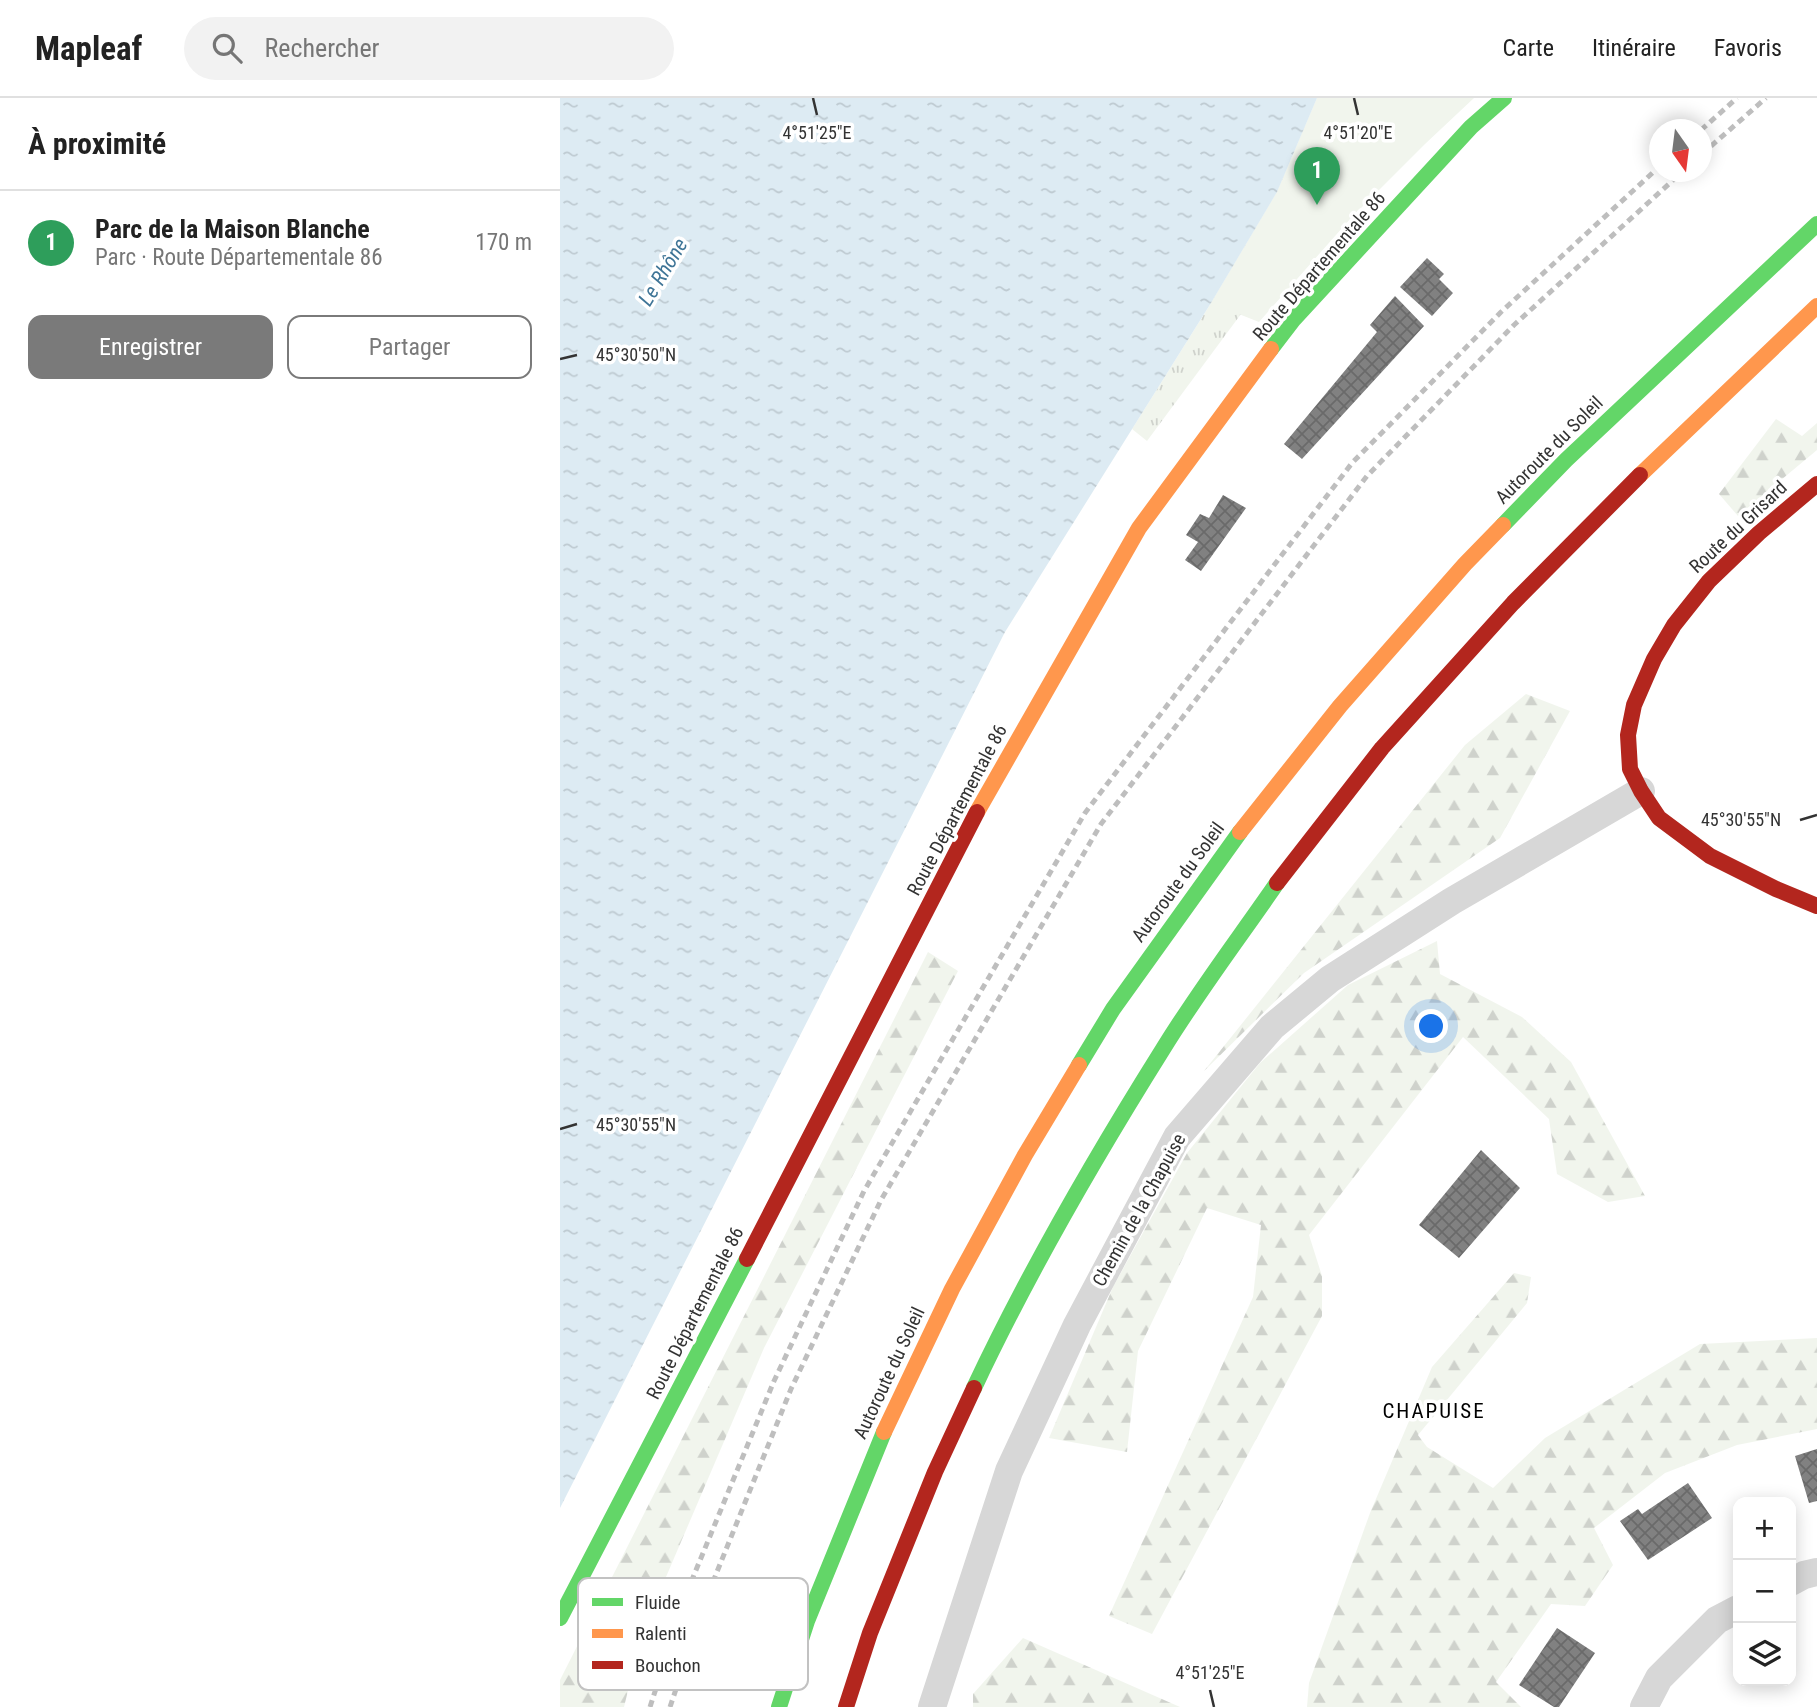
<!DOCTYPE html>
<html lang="fr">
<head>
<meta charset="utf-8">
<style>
  :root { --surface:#fff; --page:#f2f2f2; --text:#222; --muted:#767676; --line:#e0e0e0; --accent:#7a7a7a }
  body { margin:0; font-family:"Roboto Condensed",sans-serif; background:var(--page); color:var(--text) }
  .controls { position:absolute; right:21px; bottom:21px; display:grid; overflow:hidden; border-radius:14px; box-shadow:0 4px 18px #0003 }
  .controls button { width:63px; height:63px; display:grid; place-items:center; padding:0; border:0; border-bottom:2px solid var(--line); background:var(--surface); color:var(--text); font:35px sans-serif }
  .compass { position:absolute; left:1089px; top:21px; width:63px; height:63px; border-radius:50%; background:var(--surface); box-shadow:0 4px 18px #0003; rotate:166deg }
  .you { position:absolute; left:872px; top:929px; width:24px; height:24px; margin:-18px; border:5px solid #fff; border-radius:50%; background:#1a73e8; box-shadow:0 0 0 10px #1a73e833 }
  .badge { display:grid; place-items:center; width:46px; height:46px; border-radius:50%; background:var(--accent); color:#fff; font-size:23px; font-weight:700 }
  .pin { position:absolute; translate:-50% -58px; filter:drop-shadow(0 2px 4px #0008) }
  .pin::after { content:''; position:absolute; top:37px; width:24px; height:21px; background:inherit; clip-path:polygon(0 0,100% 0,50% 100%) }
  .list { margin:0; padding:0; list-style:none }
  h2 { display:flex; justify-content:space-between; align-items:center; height:91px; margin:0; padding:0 28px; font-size:30px }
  h2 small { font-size:23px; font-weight:400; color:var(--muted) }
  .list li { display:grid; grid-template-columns:46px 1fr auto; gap:21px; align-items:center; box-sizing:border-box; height:105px; padding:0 28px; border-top:2px solid var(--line) }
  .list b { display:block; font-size:26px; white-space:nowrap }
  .list p { margin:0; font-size:23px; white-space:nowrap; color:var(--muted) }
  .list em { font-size:23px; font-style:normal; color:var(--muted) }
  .actions { display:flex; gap:14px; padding:21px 28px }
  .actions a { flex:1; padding:16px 0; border:2px solid var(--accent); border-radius:14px; text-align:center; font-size:24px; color:var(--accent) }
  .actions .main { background:var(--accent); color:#fff }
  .icon { flex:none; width:38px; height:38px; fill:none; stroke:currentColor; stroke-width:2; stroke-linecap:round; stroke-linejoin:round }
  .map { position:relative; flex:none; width:1257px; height:1609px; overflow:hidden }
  header { display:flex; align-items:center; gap:42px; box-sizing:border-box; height:98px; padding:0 35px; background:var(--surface); border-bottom:2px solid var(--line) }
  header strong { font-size:33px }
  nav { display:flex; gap:38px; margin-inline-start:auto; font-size:24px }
  .search { width:490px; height:63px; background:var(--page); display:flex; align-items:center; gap:18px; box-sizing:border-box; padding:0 24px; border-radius:38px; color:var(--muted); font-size:26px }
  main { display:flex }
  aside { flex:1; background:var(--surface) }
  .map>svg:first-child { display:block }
  .grass { fill:url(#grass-tufts) }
  .forest { fill:url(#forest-firs) }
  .green { fill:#f1f5ed }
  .water { fill:url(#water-ripples) }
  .building { fill:url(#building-cross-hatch) }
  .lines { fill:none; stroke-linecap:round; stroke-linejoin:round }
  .street { stroke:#d7d7d7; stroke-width:28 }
  .fast { stroke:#63d668; stroke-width:16 }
  .slow { stroke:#ff974d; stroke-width:16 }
  .jam { stroke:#b3261e; stroke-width:16 }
  .rail { stroke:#bebebe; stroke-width:5; stroke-dasharray:7 5; stroke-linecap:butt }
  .ticks { fill:none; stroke:#333; stroke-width:2.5 }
  .labels { text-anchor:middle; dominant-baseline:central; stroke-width:7; stroke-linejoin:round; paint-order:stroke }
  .street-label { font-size:19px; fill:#333; stroke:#fff }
  .water-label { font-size:21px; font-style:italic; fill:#3f7597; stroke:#fff }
  .neighbourhood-label { font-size:21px; letter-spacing:2px; fill:#000; stroke:#fff }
  .key { fill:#fff; stroke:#c2c2c2; stroke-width:2 }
  .key-label { font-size:19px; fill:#333 }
  .ticks-label { font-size:18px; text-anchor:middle; fill:#333; stroke:#fff; stroke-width:7; stroke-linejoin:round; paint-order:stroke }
</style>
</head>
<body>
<header>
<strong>Mapleaf</strong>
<div class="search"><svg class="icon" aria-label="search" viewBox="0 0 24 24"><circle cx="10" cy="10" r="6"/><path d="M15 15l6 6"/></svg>Rechercher</div>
<nav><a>Carte</a><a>Itinéraire</a><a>Favoris</a></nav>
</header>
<main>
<aside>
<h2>À proximité<small></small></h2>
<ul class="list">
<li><span class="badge" style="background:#2e9e5b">1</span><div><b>Parc de la Maison Blanche</b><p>Parc · Route Départementale 86</p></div><em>170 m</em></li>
</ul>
<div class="actions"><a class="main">Enregistrer</a><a>Partager</a></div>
</aside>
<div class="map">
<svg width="1257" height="1609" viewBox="0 0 1257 1609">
  <defs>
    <pattern id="grass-tufts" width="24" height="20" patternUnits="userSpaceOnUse" patternTransform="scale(1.75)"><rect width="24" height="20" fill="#f1f5ed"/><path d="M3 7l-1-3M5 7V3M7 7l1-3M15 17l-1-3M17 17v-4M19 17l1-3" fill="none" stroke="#cfd2cc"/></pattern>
    <pattern id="forest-firs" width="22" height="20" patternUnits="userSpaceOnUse" patternTransform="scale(1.75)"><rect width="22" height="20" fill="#f1f5ed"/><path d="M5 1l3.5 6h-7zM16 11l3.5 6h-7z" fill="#cfd2cc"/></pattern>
    <pattern id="water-ripples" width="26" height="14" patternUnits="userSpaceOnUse" patternTransform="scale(1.75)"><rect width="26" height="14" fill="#ddebf3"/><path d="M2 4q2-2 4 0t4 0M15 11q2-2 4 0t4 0" fill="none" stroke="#becad1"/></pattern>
    <pattern id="building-cross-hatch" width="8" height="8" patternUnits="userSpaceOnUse" patternTransform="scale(1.75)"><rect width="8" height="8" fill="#818181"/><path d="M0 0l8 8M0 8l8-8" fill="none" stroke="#6a6a6a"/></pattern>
  </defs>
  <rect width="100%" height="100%" fill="#fff"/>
  <!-- grass -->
  <path class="grass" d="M757 0 681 216 587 343 572 331 651 205 717 94Z"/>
  <!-- forest -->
  <path class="forest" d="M1216 321 1242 338 1257 325V352L1178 418 1159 396Z
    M966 596 1010 613 940 740 744 875 644 973 905 647Z
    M877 843 880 876 962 919 1011 964 1085 1098 1048 1104 997 1076 989 1021 903 939 749 1137 762 1178V1218L592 1536 549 1518 693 1199 701 1127 647 1110 578 1253 567 1354 489 1340 553 1189 627 1055 700 965 788 887Z
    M368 854 398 873 204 1250 82 1535 64 1609H0V1582Z
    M954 1175 971 1179 967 1205 858 1337 867 1349 933 1390 985 1340 1140 1246 1257 1240V1331L1177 1347 1105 1375 1034 1430 1053 1467 1025 1508 991 1506 936 1584 961 1609H747L749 1585 810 1415 872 1269Z
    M463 1540 620 1609H413V1596Z"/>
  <!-- green -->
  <path class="green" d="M757 0H914L865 46 791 120 699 224 651 205 717 94Z"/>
  <!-- water -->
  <path class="water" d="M0 0H757L717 94 651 205 445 534 0 1410Z"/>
  <!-- building -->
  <path class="building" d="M867 160 884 176 879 181 893 195 872 218 840 189Z
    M835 198 864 228 742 361 724 346 817 234 810 227Z
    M663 397 686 410 641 473 625 462 638 444 626 437 640 416 649 420Z
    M921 1052 960 1090 899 1160 859 1127Z
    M1257 1351V1403L1249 1405 1235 1358Z
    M1128 1385 1152 1420 1088 1462 1060 1423 1078 1411 1082 1416Z
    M997 1530 1035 1555 999 1609H994L959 1587Z"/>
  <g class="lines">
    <!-- street -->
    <path class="street" d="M1231 1484 1244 1477 1257 1474
      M372 1609 449 1373 517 1227 617 1039 712 929 770 881 892 803 1081 693
      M1084 1609 1099 1580 1157 1522 1178 1511"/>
    <!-- fast -->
    <path class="fast" d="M711 251 734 221 911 29 944 0
      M943 427 1006 362 1257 126
      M519 967 553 911 680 734
      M414 1290C469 1173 534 1061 603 951 638 894 679 840 717 785
      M0 1520 187 1161
      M219 1609 247 1523 324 1334"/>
    <!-- slow -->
    <path class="slow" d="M1080 377 1257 208
      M417 714 579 430 711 251
      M680 734 780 608 905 466 943 427
      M324 1334 392 1191 465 1057 519 967"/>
    <!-- jam -->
    <path class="jam" d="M1257 386 1199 435 1149 483 1114 527 1094 561 1074 607 1068 637 1070 671 1081 693 1099 720 1150 758 1216 791 1257 808
      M717 785 822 650 953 505 1080 377
      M187 1161 417 714
      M286 1609 310 1535 375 1374 414 1290"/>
    <!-- rail -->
    <path class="rail" d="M1141 32 1177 0
      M1142 56 1206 0
      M90 1609 129 1489 214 1283 304 1093 525 715 792 365 941 214 1100 68
      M110 1609 148 1496 231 1291 321 1102 541 726 807 378 954 227 1122 74"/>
  </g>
  <!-- ticks -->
  <path class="ticks" d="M253 0 257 17M794 0 798 17M0 261 17 257M1240 722 1257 717M0 1031 17 1026M650 1592 654 1609"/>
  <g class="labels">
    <!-- street labels -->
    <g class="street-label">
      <text transform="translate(759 168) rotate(-49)">Route Départementale 86</text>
      <text transform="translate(989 352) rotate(-45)">Autoroute du Soleil</text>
      <text transform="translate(1178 429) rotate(-43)">Route du Grisard</text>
      <text transform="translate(397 712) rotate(-62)">Route Départementale 86</text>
      <text transform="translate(618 784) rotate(-54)">Autoroute du Soleil</text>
      <text transform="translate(579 1112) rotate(-61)">Chemin de la Chapuise</text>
      <text transform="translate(135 1215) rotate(-63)">Route Départementale 86</text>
      <text transform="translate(329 1275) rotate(-65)">Autoroute du Soleil</text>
    </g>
    <!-- water labels -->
    <g class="water-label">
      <text transform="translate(103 174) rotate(-59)">Le Rhône</text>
    </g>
    <!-- neighbourhood labels -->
    <g class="neighbourhood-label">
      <text x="874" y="1313">CHAPUISE</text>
    </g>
  </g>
  <!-- legend -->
  <rect x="18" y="1480" width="230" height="112" rx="10" class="key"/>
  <rect x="32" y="1500" width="31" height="8" fill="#63d668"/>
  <rect x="32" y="1531" width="31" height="9" fill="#ff974d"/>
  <rect x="32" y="1563" width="31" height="8" fill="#b3261e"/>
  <g class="key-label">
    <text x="75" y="1511">Fluide</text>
    <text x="75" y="1542">Ralenti</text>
    <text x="75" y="1574">Bouchon</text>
  </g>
  <g class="ticks-label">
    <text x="257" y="41">4°51'25"E</text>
    <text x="798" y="41">4°51'20"E</text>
    <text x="76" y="263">45°30'50"N</text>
    <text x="1181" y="728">45°30'55"N</text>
    <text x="76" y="1033">45°30'55"N</text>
    <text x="650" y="1581">4°51'25"E</text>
  </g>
</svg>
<div class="controls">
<button>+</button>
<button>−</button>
<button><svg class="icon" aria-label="layers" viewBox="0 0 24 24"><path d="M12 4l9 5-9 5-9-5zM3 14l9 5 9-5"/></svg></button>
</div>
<svg class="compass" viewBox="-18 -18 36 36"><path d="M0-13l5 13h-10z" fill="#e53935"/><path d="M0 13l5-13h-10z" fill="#767676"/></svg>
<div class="you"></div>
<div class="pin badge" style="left:757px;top:107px;background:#2e9e5b">1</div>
</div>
</main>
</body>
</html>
